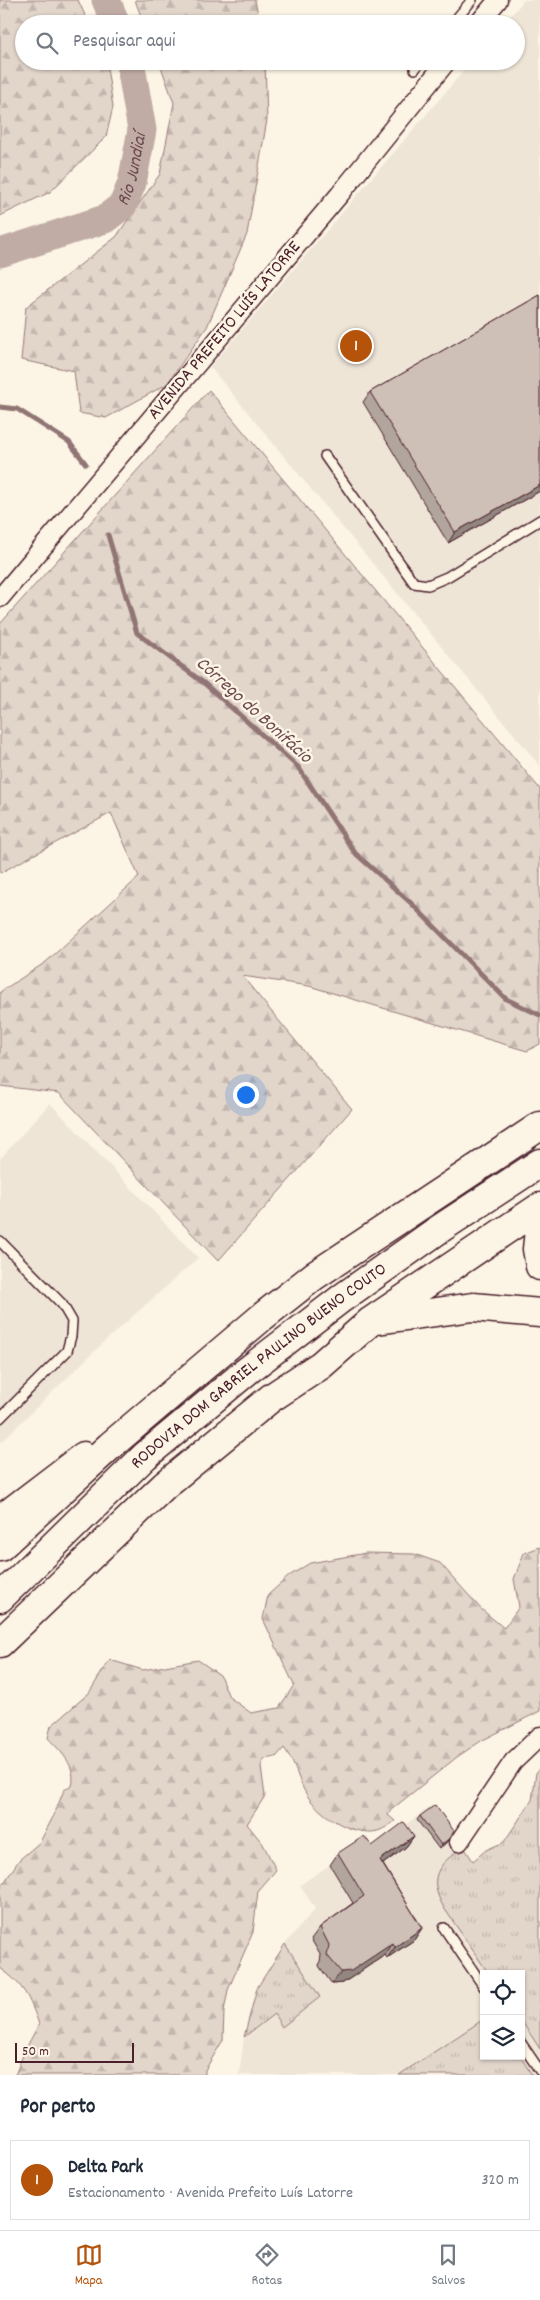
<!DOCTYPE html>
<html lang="pt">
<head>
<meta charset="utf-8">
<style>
  :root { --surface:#fff; --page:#f6f6f7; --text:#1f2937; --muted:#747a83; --line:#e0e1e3; --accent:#b45309 }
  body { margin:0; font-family:Dekko,sans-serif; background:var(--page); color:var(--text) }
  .controls { position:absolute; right:15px; bottom:15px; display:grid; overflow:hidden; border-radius:0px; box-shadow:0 1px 4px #0004 }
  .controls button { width:45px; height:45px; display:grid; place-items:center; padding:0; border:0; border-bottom:1px solid var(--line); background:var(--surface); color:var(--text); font:25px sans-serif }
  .scale { position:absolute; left:15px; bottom:12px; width:119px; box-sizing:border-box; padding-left:5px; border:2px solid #4a1f2b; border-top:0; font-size:14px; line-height:18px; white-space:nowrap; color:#4a1f2b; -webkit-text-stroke:4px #fcf5e5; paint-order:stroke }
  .you { position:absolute; left:245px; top:1094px; width:18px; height:18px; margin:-12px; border:4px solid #fff; border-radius:50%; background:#1a73e8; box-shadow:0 0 0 8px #1a73e833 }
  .badge { display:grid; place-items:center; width:32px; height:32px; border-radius:50%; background:var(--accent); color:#fff; font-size:16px; font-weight:700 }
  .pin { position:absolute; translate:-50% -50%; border:2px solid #fff; box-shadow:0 1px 5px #0006 }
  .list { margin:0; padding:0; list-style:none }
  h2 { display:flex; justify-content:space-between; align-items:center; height:65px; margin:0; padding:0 20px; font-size:21px }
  h2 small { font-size:16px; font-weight:400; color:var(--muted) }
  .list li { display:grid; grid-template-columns:32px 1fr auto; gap:15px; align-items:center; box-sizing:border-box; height:80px; margin:0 10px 10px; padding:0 10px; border:1px solid var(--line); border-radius:0px }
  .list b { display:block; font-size:19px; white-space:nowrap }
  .list p { margin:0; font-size:16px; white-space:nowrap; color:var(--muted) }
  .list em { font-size:16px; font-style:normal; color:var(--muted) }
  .icon { flex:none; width:28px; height:28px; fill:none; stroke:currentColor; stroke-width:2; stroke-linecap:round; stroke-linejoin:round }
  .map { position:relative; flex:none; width:540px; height:2075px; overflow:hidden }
  .search { position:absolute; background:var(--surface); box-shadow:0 1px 4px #0004; left:15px; right:15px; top:15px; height:55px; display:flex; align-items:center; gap:12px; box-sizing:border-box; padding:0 18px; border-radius:28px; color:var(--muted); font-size:19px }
  .sheet { height:155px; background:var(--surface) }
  nav { display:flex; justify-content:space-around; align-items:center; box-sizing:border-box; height:70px; border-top:1px solid var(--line); background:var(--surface); font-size:14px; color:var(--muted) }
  nav a { display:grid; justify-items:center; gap:2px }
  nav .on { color:var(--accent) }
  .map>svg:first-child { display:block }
  .built { fill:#eee5d7; fill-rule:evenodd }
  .grass { fill:url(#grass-tufts); stroke:#967a7a }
  .forest { fill:url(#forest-firs); stroke:#967a7a }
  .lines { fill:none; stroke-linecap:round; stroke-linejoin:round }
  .stream { stroke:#917474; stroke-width:5 }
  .river { stroke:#c0aca5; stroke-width:29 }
  .lane-casing { stroke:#4a1f2b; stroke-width:12 }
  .street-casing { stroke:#4a1f2b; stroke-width:21 }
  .primary-casing { stroke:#4a1f2b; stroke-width:31 }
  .highway-casing { stroke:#4a1f2b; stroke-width:31 }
  .lane { stroke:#fcf5e5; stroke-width:9 }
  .street { stroke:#fcf5e5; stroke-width:18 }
  .primary { stroke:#fcf5e5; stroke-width:28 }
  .highway { stroke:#fcf5e5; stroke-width:28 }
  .wall { fill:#b2a59d; stroke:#4a1f2b }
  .shaded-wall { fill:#918680; stroke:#4a1f2b }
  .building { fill:#cfc0b7; stroke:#4a1f2b }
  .labels { text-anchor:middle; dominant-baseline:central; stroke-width:5; stroke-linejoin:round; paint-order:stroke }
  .street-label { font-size:18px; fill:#4a1f2b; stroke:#fcf5e5 }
  .water-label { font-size:19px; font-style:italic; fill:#6d4950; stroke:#fcf5e5 }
</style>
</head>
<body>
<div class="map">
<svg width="540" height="2075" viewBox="0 0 540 2075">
  <defs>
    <pattern id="grass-tufts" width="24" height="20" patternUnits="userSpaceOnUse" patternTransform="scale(1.25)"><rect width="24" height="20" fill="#e2d5ca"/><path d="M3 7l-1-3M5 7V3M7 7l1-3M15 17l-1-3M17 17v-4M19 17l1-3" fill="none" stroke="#c3b6ae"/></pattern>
    <pattern id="forest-firs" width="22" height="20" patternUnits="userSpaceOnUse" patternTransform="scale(1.25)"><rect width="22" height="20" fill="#e2d5ca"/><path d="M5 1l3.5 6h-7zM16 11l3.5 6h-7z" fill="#c3b6ae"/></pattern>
  </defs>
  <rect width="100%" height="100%" fill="#fcf5e5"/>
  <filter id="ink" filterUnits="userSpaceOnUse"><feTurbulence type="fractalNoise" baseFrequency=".02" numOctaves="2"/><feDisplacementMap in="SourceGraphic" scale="10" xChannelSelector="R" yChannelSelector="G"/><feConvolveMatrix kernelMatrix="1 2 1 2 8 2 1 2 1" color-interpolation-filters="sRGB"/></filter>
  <g filter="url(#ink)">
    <!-- built -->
    <path class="built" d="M524 0H540V766L210 367 472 61H516V24H504Z
      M50 1103 198 1258 104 1342 0 1443V1159Z
      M540 1767V2075H239L244 2037 257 1988 285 1944 315 1909 300 1885 355 1848 363 1856 431 1806 473 1861 486 1850 504 1842 532 1800 536 1773ZM484 1974H521V2056H484Z"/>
    <!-- grass -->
    <path class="grass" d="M540 1767V2049L521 2020V1974H489L444 1908C427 1878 437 1864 464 1847L473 1861 486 1850 504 1842 532 1800 536 1773Z
      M285 1944 320 1997 282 2027 274 2014 244 2037 257 1988Z
      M484 2019V2056H520L532 2075H399Z"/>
    <!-- forest -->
    <path class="forest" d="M0 0H78L89 24H24V61H106L113 107 106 137 50 192 0 216Z
      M135 0H255L260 24H144Z
      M159 61H265L267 120 247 234 207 327 167 384 106 418 79 413 74 371 21 360 26 307 116 237 160 174 174 103Z
      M209 390 540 789V1044L527 1051 309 986 242 976 352 1109 218 1261 59 1093 0 1086V992L46 962 139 877 111 813 0 873V624Z
      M540 1547V1711L481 1741 457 1757 391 1810 388 1815 395 1821C387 1827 380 1832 370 1832 345 1832 315 1812 304 1790 297 1776 294 1761 284 1748L276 1757 264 1759 261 1767 265 1796 247 1824 263 1844 276 1870 258 1891 253 1932 228 1990 224 2011 223 2040 205 2070V2075H15L25 2050 39 2024C29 1997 24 1985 0 1968V1889L19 1860 40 1842 54 1815 64 1790 72 1786C77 1766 61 1752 48 1738L51 1726 89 1693 108 1662 110 1660 143 1670 198 1660 220 1675 229 1697 251 1713 279 1708 294 1685 263 1619 268 1595 289 1576 310 1563 366 1553 414 1554 440 1563 481 1609 504 1628 519 1607 514 1579 524 1553Z"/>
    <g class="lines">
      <!-- stream -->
      <path class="stream" d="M0 407 17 409 69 442 86 464
        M108 535 137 633 205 684 298 767 355 853 412 904 506 999 540 1015"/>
      <!-- river -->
      <g class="river">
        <path d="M106 0 116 24"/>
        <path id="s1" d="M0 253 105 219 123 205 132 183 142 130 130 61"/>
      </g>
      <!-- lane casing -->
      <g class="lane-casing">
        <path id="lane" d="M452 24 472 0
          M415 69 421 61
          M325 456 414 583 428 585 447 577 540 520
          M0 1241 62 1304 72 1321 71 1336 67 1351 0 1418
          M444 1928 484 1987
          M521 2043 540 2071"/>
      </g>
      <!-- street casing -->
      <g class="street-casing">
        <path id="street" d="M478 24 498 0
          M0 598 340 194 447 61
          M459 1842 513 1762 540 1736"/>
      </g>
      <!-- primary casing -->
      <g class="primary-casing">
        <path id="primary" d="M540 1221 537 1249 540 1266
          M377 1320 473 1307 540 1313
          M0 1520 84 1456
          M0 1643 165 1485 271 1398 321 1365 371 1321 540 1207"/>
      </g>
      <!-- highway casing -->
      <g class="highway-casing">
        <g id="highway">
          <path d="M0 1547 110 1446 262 1317 314 1276 540 1126"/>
          <path id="s2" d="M0 1598 145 1456 247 1371 342 1298 438 1230 540 1163"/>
        </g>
      </g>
      <!-- lane -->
      <use href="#lane" class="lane"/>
      <!-- street -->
      <use href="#street" class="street"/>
      <!-- primary -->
      <use href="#primary" class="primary"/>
      <!-- highway -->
      <use href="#highway" class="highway"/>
    </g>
    <!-- wall -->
    <path class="wall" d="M540 295V491L448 543 363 402 370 392Z
      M420 1816 448 1841 439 1849 417 1820Z
      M414 1836 406 1847 383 1864 422 1928 414 1940 387 1958 385 1955 343 1983 332 1984 319 1966 321 1956 311 1939 320 1927 353 1903 330 1865 338 1853 372 1846Z"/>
    <!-- shaded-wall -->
    <path class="shaded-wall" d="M540 485V491L448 543 455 532Z
      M414 1836 406 1847 372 1872 380 1860Z
      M451 1837 448 1841 439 1849 441 1845Z
      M422 1928 414 1940 387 1958 395 1947Z
      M393 1943 385 1955 343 1983 332 1984 341 1972Z"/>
    <!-- building -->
    <path class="building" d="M540 295V485L455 532 370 392Z
      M435 1805 454 1831 451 1837 441 1845 420 1816Z
      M404 1822 414 1836 380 1860 422 1928 395 1947 393 1943 351 1971 341 1972 327 1955 329 1945 320 1927 364 1896 338 1853 364 1836 372 1846Z"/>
  </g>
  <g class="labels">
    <!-- street labels -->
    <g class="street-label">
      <text transform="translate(225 331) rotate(-50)">AVENIDA PREFEITO LUÍS LATORRE</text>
      <text stroke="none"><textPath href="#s2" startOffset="348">RODOVIA DOM GABRIEL PAULINO BUENO COUTO</textPath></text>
    </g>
    <!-- water labels -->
    <g class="water-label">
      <text stroke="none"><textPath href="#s1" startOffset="170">Rio Jundiaí</textPath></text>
      <text transform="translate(253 711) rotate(42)">Córrego do Bonifácio</text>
    </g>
  </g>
</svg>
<div class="controls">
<button><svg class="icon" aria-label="locate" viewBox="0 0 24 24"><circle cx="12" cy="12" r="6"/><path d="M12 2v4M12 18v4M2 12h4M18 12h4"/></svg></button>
<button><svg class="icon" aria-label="layers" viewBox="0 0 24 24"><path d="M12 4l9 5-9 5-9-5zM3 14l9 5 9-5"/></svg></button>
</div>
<div class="scale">50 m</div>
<div class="you"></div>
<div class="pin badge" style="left:356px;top:346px">1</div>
<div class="search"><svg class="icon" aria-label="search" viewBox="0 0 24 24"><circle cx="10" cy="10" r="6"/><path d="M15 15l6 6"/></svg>Pesquisar aqui</div>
</div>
<section class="sheet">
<h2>Por perto<small></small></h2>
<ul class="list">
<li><span class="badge">1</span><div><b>Delta Park</b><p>Estacionamento · Avenida Prefeito Luís Latorre</p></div><em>320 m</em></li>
</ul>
</section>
<nav>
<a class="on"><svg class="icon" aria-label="map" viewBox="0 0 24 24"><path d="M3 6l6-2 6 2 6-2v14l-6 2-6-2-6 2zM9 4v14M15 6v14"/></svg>Mapa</a>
<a><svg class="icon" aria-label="directions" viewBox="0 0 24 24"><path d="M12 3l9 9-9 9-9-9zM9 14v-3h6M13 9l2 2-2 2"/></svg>Rotas</a>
<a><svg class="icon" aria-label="saved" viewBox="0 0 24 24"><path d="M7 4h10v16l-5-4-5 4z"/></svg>Salvos</a>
</nav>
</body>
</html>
